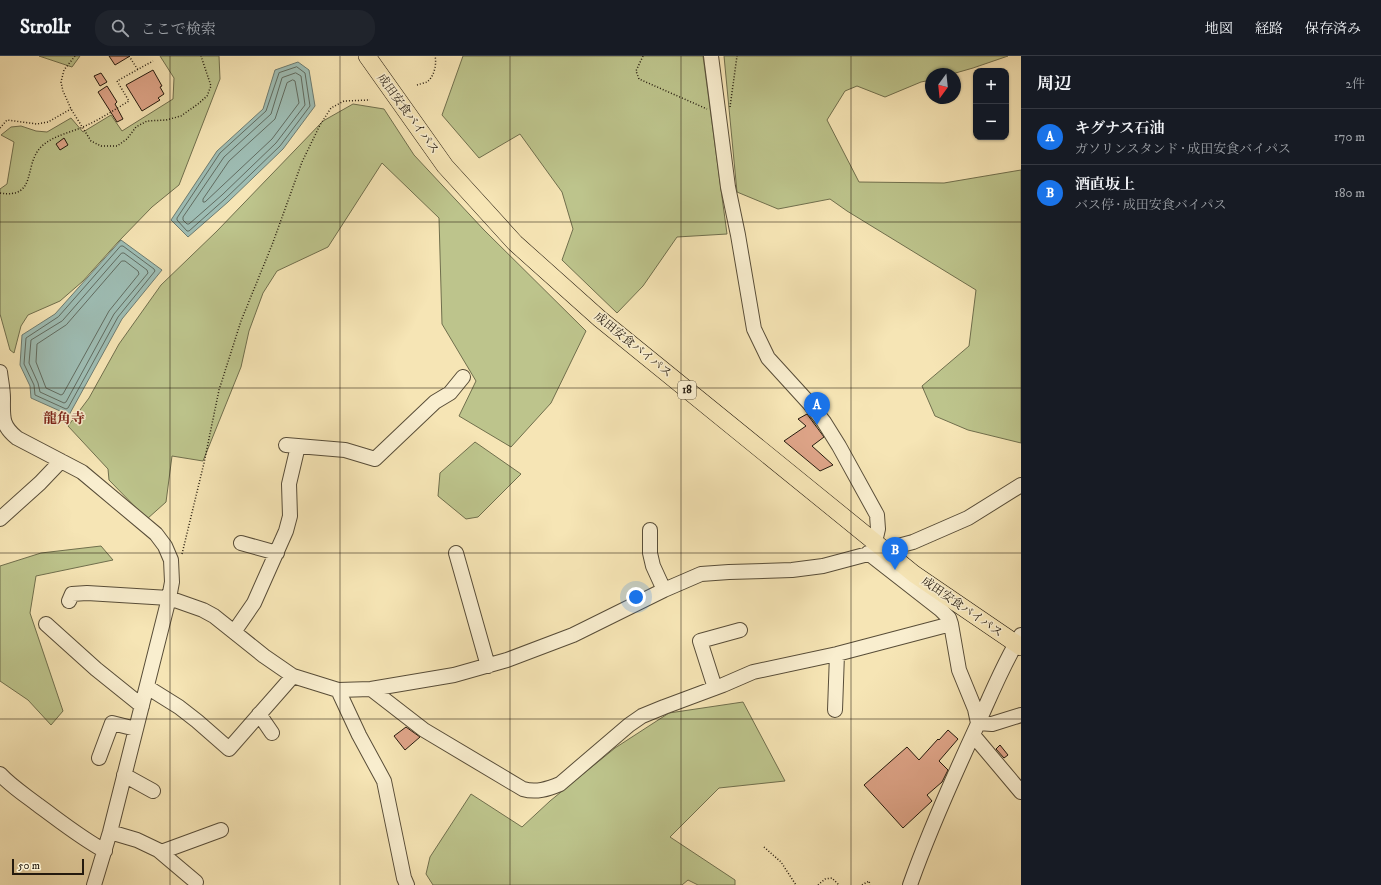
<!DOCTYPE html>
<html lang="ja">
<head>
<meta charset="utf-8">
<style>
  :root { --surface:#171b24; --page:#20242c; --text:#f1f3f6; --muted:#9ea1a6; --line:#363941; --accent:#1a73e8 }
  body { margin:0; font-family:"IM FELL DW Pica","Noto Serif JP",serif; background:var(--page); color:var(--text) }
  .controls { position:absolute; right:12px; top:12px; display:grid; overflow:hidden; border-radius:8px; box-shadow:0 1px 3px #0004 }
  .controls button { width:36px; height:36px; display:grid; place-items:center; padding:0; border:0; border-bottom:1px solid var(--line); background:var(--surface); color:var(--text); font:20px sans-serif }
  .compass { position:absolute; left:925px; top:12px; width:36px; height:36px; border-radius:50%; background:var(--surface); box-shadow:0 1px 3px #0004; rotate:195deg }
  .scale { position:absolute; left:12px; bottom:10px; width:72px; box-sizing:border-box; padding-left:4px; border:2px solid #241a0e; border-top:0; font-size:11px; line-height:14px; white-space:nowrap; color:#241a0e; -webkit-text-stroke:3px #f9eecf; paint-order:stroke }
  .you { position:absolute; left:636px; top:541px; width:14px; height:14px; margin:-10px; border:3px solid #fff; border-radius:50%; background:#1a73e8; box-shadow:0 0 0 6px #1a73e833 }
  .badge { display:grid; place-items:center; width:26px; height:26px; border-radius:50%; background:var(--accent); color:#fff; font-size:13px; font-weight:700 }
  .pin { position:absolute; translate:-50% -33px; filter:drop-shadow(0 1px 2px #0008) }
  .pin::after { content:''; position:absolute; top:21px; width:14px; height:12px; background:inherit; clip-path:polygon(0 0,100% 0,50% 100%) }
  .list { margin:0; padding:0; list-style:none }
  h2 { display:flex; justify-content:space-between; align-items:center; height:52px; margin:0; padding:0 16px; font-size:17px }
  h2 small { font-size:13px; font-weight:400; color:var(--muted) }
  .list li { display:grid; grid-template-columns:26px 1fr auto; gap:12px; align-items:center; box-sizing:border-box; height:56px; padding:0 16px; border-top:1px solid var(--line) }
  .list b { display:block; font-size:15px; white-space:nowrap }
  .list p { margin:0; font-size:13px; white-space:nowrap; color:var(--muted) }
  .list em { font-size:13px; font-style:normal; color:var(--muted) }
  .icon { flex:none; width:22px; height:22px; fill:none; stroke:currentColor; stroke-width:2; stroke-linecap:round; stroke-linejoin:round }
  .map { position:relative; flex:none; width:1021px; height:829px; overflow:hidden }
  header { display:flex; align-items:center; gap:24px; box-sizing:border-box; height:56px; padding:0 20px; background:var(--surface); border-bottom:1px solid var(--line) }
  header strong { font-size:19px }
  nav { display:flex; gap:22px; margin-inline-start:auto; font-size:14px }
  .search { width:280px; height:36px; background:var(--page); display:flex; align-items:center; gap:10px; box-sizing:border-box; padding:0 14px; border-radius:16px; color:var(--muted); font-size:15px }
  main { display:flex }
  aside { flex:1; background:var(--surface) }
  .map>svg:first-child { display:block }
  .green { fill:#bdc48c; stroke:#706f4d }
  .water { fill:#9ebdb4; stroke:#6d7c72 }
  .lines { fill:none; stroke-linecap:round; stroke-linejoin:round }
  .shore { stroke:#616c61; stroke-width:1 }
  .building { fill:#dfa589; stroke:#241a0e }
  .minor-casing { stroke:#584d38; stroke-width:16 }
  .major-casing { stroke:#241a0e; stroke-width:18 }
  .path { stroke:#241a0e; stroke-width:1.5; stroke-dasharray:1 2; stroke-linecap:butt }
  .minor { stroke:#f9eecf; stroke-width:14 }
  .major { stroke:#f6e5b5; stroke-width:17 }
  .grid { fill:none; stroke:#241a0e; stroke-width:1; stroke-opacity:0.55 }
  .labels { text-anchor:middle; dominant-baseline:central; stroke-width:3; stroke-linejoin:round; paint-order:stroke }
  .shield { fill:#f9eecf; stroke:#645a48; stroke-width:1 }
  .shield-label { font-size:11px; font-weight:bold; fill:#241a0e }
  .street-label { font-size:12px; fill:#241a0e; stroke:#f9eecf }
  .quarter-label { font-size:14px; font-weight:bold; fill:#7a1f14; stroke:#f9eecf }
</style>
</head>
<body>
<header>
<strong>Strollr</strong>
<div class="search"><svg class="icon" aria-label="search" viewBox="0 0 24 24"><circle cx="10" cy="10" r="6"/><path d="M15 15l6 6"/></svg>ここで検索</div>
<nav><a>地図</a><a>経路</a><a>保存済み</a></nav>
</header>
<main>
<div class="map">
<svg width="1021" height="829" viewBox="0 0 1021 829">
  <rect width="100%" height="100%" fill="#f6e5b5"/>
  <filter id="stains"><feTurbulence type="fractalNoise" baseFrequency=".005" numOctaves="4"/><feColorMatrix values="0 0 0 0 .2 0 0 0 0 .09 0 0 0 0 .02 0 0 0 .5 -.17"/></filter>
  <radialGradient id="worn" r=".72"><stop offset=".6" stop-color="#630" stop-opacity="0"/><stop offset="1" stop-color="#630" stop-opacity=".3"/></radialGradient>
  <!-- green -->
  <path class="green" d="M39 0H80L72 11Z
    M160 0H219L220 23 179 129 152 151 118 186 83 225 60 245 28 259 21 270 14 297 10 294 0 258V133L7 128 14 86 1 79 11 71 21 70 36 75 47 76 71 62 83 76 111 59 122 75 173 43 174 22Z
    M463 0H703L727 178 677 181 643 230 617 257 562 204 573 173 562 136 520 78 479 102 442 59Z
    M724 0H1008L973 12 952 18H931V24L921 26 885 41 857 30 845 35 827 64 859 126 944 127 1021 114V387L968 374 935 360 922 330 969 290 976 234 847 155 830 143 778 153 737 136Z
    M353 48 384 53 414 99 484 174 586 275 551 347 511 391 459 360 476 325 442 268 439 162 382 107 328 191 277 215 263 237 249 275 241 311 203 405 172 400 166 446 147 463 109 424 108 413 68 370 89 342 119 288 161 229 217 175 323 65Z
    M475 386 521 418 478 461 466 463 438 440 440 417Z
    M101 490 113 504 36 520 30 557 63 655 51 669 28 644 0 625V510L41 497Z
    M743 646 785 725 719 732 670 781 735 824V829H698L688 824 682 829H433L426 818 430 801 471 738 522 771 550 745 615 692 669 657Z"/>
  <!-- water -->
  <path class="water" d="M298 6 309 14 315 50 283 93 228 146 188 181 171 164 217 95 263 53 275 14Z
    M121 184 162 214 122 263 69 359 31 342 30 330 20 309 22 279 55 258Z"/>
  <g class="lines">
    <!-- shore -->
    <path class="shore" d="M297 11 305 17 310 50 280 90 225 143 189 175H187L177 164V162L220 97 266 55 279 17Z
      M296 17 301 20 305 49 276 87 222 139 189 168H187L183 164V161L224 101 271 58 282 22Z
      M293 24 295 25 299 47 272 83 205 146H203V143L229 105 275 63 287 27Z
      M121 190H123L154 213 155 215 118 261 68 352 66 353 35 339 34 329 24 308 26 282 58 261Z
      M122 197H124L147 214 148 217 114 258 66 346 64 347 40 336 38 327 29 307 31 284 62 265Z
      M122 205H125L138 215 139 218 109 255 63 338 61 339 46 332 36 306 37 288 66 269Z"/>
  </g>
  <!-- building -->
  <path class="building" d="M109 0H130L115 9Z
    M153 14 162 30 160 31 164 38 158 42 160 44 142 55 126 29Z
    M101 17 107 26 100 30 94 20Z
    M107 30 117 46 115 48 123 63 117 66 98 36Z
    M64 82 68 89 60 94 56 88Z
    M807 358 824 381 812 390 833 409 820 415 784 385 806 370 798 363Z
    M406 671 420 681 405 694 394 680Z
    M948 674 958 683 939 705 948 714 942 726 927 739 932 745 903 772 864 729 907 691 919 704 938 683 939 684Z
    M1000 689 1008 699 1004 702 996 693Z"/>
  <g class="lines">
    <!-- minor casing -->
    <g class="minor-casing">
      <path id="minor" d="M711 0 728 131 738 179 754 273 768 302 809 347 824 366 839 390 877 459 878 473 875 486
        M0 316C1 325 3 333 3 342 3 361 1 369 17 382L82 416 156 478 165 490 171 504 172 526 169 542 110 776 94 829
        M286 389 345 394 375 403 435 346 450 337 463 321
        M0 463 40 427 61 405
        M650 474V497L653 510 664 534
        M241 487 277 497
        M456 497 488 610
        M868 497 941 554 949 562 951 568 959 614 975 653 978 667
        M69 545 72 538 87 537 169 542 203 554 214 560 264 600 293 620 338 634 371 633 454 619 507 604 573 579 664 534 701 518 729 516 792 514 823 510 913 486 968 462 1021 429
        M46 568 96 613 142 650
        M234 576 254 547 286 475 290 460 289 428 298 390
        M147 631 179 651 197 665 229 693 293 620
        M715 632 700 585 740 574
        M371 633 424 674 523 733C536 737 548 733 560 728L629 669 642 660 664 651 723 629 753 616 837 598 951 568
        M338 634 359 679 384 725 404 822 407 829
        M835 654 837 598
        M259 658 272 677
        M978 667 992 668 1021 659
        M973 679 1021 736
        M99 702 112 667 136 673
        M0 718C11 730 25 739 38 749 60 765 81 782 105 795
        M124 719 153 735
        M110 776 137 784 158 794 196 826
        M161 796 221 774
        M910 829C929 775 952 724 976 672 990 641 1003 608 1021 579"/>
    </g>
    <!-- major casing -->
    <g class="major-casing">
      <path id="major" d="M367 0 445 110 515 187 600 263 914 518 1021 591"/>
    </g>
    <!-- path -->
    <path class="path" d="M75 0 64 14 61 26 63 35 71 53 91 85 101 90H117L127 83 136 71 147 65 166 64 181 60 198 48 207 40 211 30 201 0
      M129 0 138 14
      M643 0 636 15 639 23 707 53
      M417 29C420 28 424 27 427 26 434 21 437 8 435 0
      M730 51 737 0
      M0 72 7 64 37 68 48 66 71 53
      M0 137C38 143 23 109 41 91 52 80 69 77 83 71 99 64 114 54 129 45L117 25 153 5
      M182 498 204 407 219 334 241 265 272 189 302 106 320 69 331 52 344 45 370 44
      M764 791 781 806 796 829
      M818 829 825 823 832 822 839 829
      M862 829 869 825 870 829"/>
    <!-- minor -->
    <use href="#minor" class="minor"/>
    <!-- major -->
    <use href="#major" class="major"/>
  </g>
  <!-- grid -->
  <path class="grid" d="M170 0V829M340 0V829M510 0V829M681 0V829M851 0V829M0 166H1021M0 332H1021M0 497H1021M0 663H1021"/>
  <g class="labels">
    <!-- shield labels -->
    <rect class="shield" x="678" y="325" width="18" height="18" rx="3"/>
    <g class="shield-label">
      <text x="687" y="334">18</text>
    </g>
    <!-- street labels -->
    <g class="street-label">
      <text transform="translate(408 58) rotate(54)">成田安食バイパス</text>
      <text transform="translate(633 289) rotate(39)">成田安食バイパス</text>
      <text transform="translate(962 551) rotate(35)">成田安食バイパス</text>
    </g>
    <!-- quarter labels -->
    <g class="quarter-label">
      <text x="64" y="363">龍角寺</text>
    </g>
  </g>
  <rect width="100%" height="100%" filter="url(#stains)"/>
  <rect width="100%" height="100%" fill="url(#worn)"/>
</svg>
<div class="controls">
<button>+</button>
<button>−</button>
</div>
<svg class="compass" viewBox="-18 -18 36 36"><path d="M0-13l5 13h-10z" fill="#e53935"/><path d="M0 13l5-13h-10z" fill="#9ea1a6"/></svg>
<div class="scale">50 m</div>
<div class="you"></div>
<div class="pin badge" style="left:817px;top:369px">A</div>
<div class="pin badge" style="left:895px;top:514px">B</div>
</div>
<aside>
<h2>周辺<small>2件</small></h2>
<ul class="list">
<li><span class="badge">A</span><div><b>キグナス石油</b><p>ガソリンスタンド · 成田安食バイパス</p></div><em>170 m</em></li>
<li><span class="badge">B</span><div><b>酒直坂上</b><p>バス停 · 成田安食バイパス</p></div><em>180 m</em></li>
</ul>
</aside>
</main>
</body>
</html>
